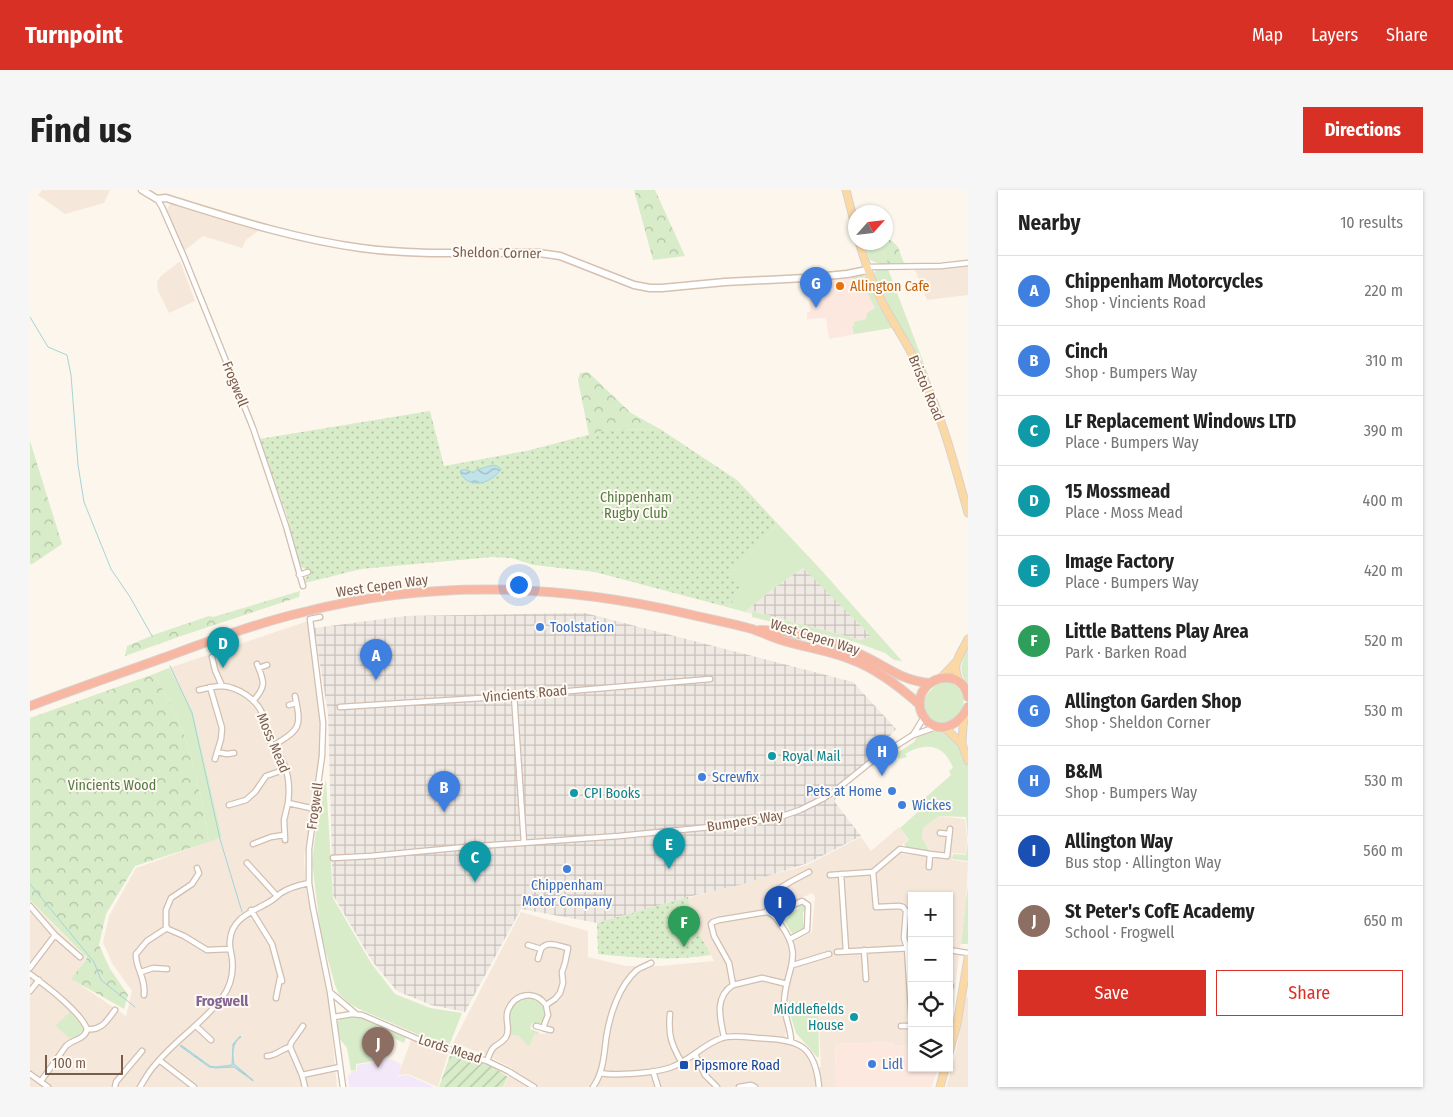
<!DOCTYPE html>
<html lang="en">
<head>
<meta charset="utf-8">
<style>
  :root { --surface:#fff; --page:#f6f6f6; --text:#222; --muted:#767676; --line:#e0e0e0; --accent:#d93025 }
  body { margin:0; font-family:"Fira Sans Condensed",sans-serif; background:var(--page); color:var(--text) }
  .controls { position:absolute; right:15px; bottom:15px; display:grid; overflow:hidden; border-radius:0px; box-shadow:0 1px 4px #0004 }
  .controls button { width:45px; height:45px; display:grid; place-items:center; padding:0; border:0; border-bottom:1px solid var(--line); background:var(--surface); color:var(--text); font:25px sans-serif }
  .compass { position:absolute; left:818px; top:15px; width:45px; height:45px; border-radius:50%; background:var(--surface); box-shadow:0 1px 4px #0004; rotate:63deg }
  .scale { position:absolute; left:15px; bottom:12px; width:78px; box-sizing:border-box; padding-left:5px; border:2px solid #7a5c4d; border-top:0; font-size:14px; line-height:18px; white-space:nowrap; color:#7a5c4d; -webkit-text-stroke:4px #fffaf3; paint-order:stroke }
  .you { position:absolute; left:488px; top:394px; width:18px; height:18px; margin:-12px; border:4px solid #fff; border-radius:50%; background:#1a73e8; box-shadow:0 0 0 8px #1a73e833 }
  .badge { display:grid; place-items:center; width:32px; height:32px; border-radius:50%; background:var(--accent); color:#fff; font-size:16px; font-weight:700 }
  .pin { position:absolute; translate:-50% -41px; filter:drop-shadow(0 1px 2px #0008) }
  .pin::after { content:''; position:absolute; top:26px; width:18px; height:15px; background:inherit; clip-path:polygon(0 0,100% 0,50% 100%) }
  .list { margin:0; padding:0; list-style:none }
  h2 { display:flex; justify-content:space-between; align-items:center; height:65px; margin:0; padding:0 20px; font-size:21px }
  h2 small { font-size:16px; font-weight:400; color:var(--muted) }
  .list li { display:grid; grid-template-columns:32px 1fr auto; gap:15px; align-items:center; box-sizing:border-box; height:70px; padding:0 20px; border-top:1px solid var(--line) }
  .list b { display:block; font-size:19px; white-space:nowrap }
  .list p { margin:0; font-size:16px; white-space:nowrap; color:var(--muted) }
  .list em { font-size:16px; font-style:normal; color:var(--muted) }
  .actions { display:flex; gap:10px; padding:15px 20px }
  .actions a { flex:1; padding:11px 0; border:1px solid var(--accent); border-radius:0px; text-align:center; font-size:18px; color:var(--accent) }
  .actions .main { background:var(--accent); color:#fff }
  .icon { flex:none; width:28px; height:28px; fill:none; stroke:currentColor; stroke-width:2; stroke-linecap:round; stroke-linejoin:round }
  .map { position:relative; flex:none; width:938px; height:897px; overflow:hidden; border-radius:0px }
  header { display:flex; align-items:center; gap:30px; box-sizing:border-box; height:70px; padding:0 25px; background:var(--accent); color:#fff }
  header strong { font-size:24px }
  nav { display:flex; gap:28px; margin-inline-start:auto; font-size:18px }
  .intro { display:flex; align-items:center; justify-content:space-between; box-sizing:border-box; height:120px; padding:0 30px }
  h1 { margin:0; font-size:35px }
  .button { padding:12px 22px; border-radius:0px; background:var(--accent); color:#fff; font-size:18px; font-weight:700 }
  main { display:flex; gap:30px; padding:0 30px }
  aside { flex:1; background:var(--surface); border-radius:0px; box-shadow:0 1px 4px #0004 }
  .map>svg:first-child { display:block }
  .residential { fill:#f5e8da; fill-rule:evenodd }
  .commercial { fill:#fde8e0 }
  .industrial { fill:url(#industrial-grid) }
  .education { fill:#f3e8fa }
  .grass { fill:#d8ecc9 }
  .forest { fill:url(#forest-crowns) }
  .park { fill:url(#park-dots) }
  .garden { fill:url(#garden-furrows) }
  .water { fill:url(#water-waves); stroke:#a5d3da }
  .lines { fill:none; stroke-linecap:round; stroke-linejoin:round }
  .stream { stroke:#a5d3da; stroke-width:1 }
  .street-casing { stroke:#d1beb0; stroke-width:7 }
  .secondary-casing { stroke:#d6c0b0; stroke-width:9 }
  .primary-casing { stroke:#dad1cd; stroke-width:9 }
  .highway-casing { stroke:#dad1cd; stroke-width:10 }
  .street { stroke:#fff; stroke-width:4.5 }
  .secondary { stroke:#fff; stroke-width:6 }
  .primary { stroke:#fbd9a5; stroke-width:7 }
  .highway { stroke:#f7b7a3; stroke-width:8 }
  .food-dot { fill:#e8710a; stroke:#fffaf3; stroke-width:2 }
  .shop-dot { fill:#3f7fe0; stroke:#fffaf3; stroke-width:2 }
  .culture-dot { fill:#0f9aa8; stroke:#fffaf3; stroke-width:2 }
  .transit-dot { fill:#1a4fb4; stroke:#fffaf3; stroke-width:2 }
  .labels { text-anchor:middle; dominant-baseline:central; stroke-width:4; stroke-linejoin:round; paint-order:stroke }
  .street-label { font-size:14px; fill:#7a5c4d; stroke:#fffaf3 }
  .food-label { font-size:14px; fill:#c56008; stroke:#fffaf3; text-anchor:start }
  .park-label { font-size:14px; fill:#537a41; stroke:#fffaf3 }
  .shop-label { font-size:14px; fill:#366cbe; stroke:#fffaf3; text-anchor:start }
  .culture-label { font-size:14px; fill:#0d838f; stroke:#fffaf3; text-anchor:start }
  .transit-label { font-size:14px; fill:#164399; stroke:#fffaf3; text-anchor:start }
  .neighbourhood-label { font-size:15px; font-weight:bold; fill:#846695; stroke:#fffaf3 }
</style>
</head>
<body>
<header>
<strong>Turnpoint</strong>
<nav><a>Map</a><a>Layers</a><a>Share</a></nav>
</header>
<div class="intro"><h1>Find us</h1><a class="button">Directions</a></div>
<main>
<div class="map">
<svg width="938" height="897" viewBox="0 0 938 897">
  <defs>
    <pattern id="industrial-grid" width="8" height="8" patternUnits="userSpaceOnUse" patternTransform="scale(1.25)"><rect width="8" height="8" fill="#efe9e4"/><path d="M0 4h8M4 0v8" fill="none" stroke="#c7c0bb"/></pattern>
    <pattern id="forest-crowns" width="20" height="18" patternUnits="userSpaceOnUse" patternTransform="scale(1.25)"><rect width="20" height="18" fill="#d8ecc9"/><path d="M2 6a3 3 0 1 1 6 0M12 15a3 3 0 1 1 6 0" fill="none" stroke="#b4c2a5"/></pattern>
    <pattern id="park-dots" width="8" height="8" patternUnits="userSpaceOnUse" patternTransform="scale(1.25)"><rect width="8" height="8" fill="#d8ecc9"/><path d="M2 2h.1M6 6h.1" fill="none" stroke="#b4c2a5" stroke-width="1.8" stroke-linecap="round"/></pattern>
    <pattern id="garden-furrows" width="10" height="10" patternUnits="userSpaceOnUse" patternTransform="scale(1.25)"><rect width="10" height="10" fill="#d8ecc9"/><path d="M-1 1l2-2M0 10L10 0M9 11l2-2" fill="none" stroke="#b4c2a5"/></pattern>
    <pattern id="water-waves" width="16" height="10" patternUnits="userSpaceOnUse" patternTransform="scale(1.25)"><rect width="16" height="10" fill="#bfe3e8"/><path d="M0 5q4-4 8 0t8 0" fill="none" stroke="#a0bbbe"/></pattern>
  </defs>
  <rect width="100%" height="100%" fill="#fdf6ec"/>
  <!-- residential -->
  <path class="residential" d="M12 0H80L74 13 35 24 8 5Z
    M141 12 229 40 216 50 212 58 173 46 154 61 136 21Z
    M150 71 165 111 139 123 128 101 127 92 131 86Z
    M938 75V105L897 110 885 80Z
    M278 431 291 530 289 582 274 667 276 700 299 811 307 897H0V711L56 768 42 789 96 826 102 801 82 773 73 752 79 726 106 678 192 647 163 522 139 478Z
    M909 626 935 629 937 648 936 664 922 663V670L938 672 936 713 926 790 924 815 919 838V706H882V855L864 856 863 852 805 854 806 897H474L482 878 451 863 423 853 491 722 558 741V767L596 776H629L684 771 667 739 662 725 658 708 777 675 831 647 841 661 869 637 878 650 869 657 872 664 914 668 915 663 901 661 892 648 893 638ZM782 703 785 707 782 742 760 753 743 728 737 725ZM493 803H502L509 804 515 809 520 817 521 824 519 833 515 844 504 843 499 856 488 845 476 843 474 829V820L478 812 484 807ZM750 809 788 816 791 877 784 878 781 870 777 864 764 854 755 852 756 839Z
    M936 807H938V897H916L925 867Z
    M382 848 419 860 408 897 378 884 368 885Z"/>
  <!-- commercial -->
  <path class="commercial" d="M831 87 859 138 799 149 796 128 777 129V122H780L778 92Z
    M863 852 864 856 882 855V878H908L902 897H806L805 854Z"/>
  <!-- industrial -->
  <path class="industrial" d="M773 378 789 393 841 446 831 450 723 421 722 424 715 422 744 398Z
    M555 423 823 492 866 539 804 611 831 646 778 673 713 694 658 707 567 733 491 719 435 822 401 815 367 801 342 771 303 705 298 523 284 438 376 426Z"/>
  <!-- education -->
  <path class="education" d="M345 859 356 866V869L362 870 371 874 368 886 378 885 404 897H319L318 886 323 881H327V875L346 872Z"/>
  <!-- grass -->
  <path class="grass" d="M834 53H850L858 74H850L840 70Z
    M846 79H858L899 187H897L883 158 855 112 849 99 844 84Z
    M823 85H831L835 86 846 111 862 138 824 144 822 136H824V132L836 129 837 123 845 118 833 94 830 95 823 94 821 90Z
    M748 334 793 382 872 471 864 470 855 463 825 452 722 427V421L831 450 841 446 773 378 744 398 715 422 697 417 705 410 699 385Z
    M938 456V493C926 483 933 468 938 456Z
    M139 478 163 522 192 647 179 652C172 611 164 570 149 532 142 516 133 500 124 484Z
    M916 491C928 493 938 506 932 519 912 550 880 522 900 501 905 495 908 492 916 491Z
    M899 541 914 543 920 547 924 550 938 572V671L922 669 923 664 936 665 938 650 936 627 909 626 893 638 892 648 900 661 877 658 874 654 879 650 870 638 890 620 887 615 921 585 919 581 923 578C914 554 896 552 875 564L877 567 869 569 867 565V563L884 552 888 545Z
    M296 590 303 708 341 773 365 804 400 818 432 823 419 856 394 847 329 819 320 814 309 804 305 795 291 745 282 672 290 608Z
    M938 695V754H931Z
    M771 713 776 714V719L773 722V735L775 736V738L763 745 750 724 755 721 758 724 769 718 767 714Z
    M496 807C511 809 519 820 512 834L502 833 500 839 509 842 508 844H504L499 857 488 845H481C481 828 474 812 496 807Z
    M759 810 788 816 789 867H787L766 843 759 821Z
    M40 822 52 836 53 840 48 846 39 848 28 838 26 835Z
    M328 826 376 847 374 853 342 838 339 846 355 853 353 855 343 859 344 871 326 874V880L321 881 317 858 310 849 307 832C312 826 321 827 328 826Z"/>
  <!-- forest -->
  <path class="forest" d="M604 0H625L655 66 623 70Z
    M856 50H861L868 57 874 73 858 74 850 53 856 52Z
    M558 182 601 223 630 239 577 240 559 245 548 190 550 183Z
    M0 251 32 354 1 375 0 372Z
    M270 401 269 407 151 446 95 466 97 456 126 444 179 426 183 427Z
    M124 484C133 500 142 516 149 532 164 570 172 611 179 652L105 676 76 724 69 755 80 779 98 805 94 819 41 789 57 768 0 710V528Z"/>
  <!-- park -->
  <path class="park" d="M400 221 414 276 496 261 577 240 630 239 707 290 748 334 699 385 710 398 705 410 697 417 565 382 504 375 481 368 462 367 331 379 275 393 274 390 279 384 277 380 270 376 257 326 229 249Z
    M658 707C662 732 669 743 681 765 643 771 606 768 568 764L567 733Z"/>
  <!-- garden -->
  <path class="garden" d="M421 863 457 873 478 887 473 897H409Z"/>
  <!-- water -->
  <path class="water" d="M463 275 467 276 471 279C462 294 438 300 430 282L431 280C436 279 439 280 443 283L446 280Z
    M210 846 211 847C202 853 202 863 204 874L223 890V891L204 877 186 878 179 877 150 856 151 855 180 876 185 877 202 875 203 854Z"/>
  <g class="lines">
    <!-- stream -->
    <path class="stream" d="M0 127 18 157 37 165 41 185 48 275 54 312 81 379 100 407 122 446
      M140 476 162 523 190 649 212 722
      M0 694 64 772 71 790 105 817"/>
    <!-- street casing -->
    <g class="street-casing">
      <path id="street" d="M127 9 132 17 154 67 223 238 256 336 273 396
        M836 77 911 76 938 73
        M269 385 278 382
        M290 427 280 429 293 533 292 566 279 659V693L283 718 300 802 313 897
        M182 467 185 480 192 496
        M229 478 237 475
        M180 497 192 538 191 549 185 569
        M169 500C177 498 185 496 192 496 208 497 226 509 232 523 235 531 235 541 239 549 242 556 247 562 251 568 259 582 260 598 258 613
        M484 505 494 653
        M223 511C237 496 234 491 227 474
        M259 515 266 513
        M310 517 468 507 680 489
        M883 545 894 527
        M243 556C270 539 272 538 265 506
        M187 562 197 564 204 563
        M199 615 216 610 225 602 236 586 256 579
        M910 643 919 644
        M255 650 254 630 258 613 285 619
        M223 654 241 647 254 645
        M900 664 917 666 920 639
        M303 668 341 666 436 657 589 646 701 635 747 628 770 620 794 608 806 600 842 571 883 545 906 537
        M217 673 247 706
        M167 678 169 683 162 694 141 708 136 720V736L138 739 154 746 177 760 200 759
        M843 682 846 717 869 716 873 717 876 721 874 748 877 758 882 836
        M811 684 816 761
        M800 685 843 682 870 659 900 664 899 677
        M0 716 25 745 0 778
        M221 720 242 754 252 791
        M737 722 741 704 760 692 779 682
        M743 725 772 711 778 715 777 740 760 749
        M25 745 50 767
        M834 760 836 789
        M919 760 938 763
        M807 762 882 758
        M508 769 511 759
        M763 775 799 764
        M111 782 123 778 137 779
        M0 784C16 796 50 821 57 839 55 850 43 849 36 856L11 891
        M703 795 732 788 757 794
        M919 796H921
        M0 801 9 790
        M300 802 326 824
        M114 805C116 787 105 778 106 764L117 751 137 738
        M246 808 250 788
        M516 815 518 825 513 838 521 840
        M640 824C638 845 641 854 652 873
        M304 827 322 824 332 825 390 850 457 871 478 881 504 897
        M166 836 181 850
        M506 836 513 838
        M871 836H881
        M57 839C72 841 77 830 85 820
        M694 847C690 828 684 807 703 795L699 773 684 746 681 734 683 732 689 730 737 722C744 724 747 729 751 735 775 768 755 779 754 813 754 826 761 838 761 851
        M665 864 675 885 687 897
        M237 866C246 866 251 859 260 857
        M129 870 164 897
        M457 871C459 866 460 861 464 857 468 854 473 852 476 847 481 839 474 829 478 820 485 803 505 800 516 815L525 809 530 803 533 793 532 782 535 773 538 758C529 756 517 750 511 759L498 755
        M623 881 628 897
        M570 883C585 886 624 883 639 878 659 872 673 854 692 848 703 845 716 847 727 848 766 850 785 852 789 897
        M0 884 18 897
        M272 885 260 857 261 853 273 836
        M85 897 86 892 112 861
        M110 897C115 889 119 881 125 875 145 850 173 833 192 808 201 796 204 783 202 768 201 762 199 756 200 750 202 727 223 722 239 712 243 710 247 706 251 703 260 697 269 695 279 693
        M275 897 272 885 310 877
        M563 897C573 883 574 866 576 849 579 827 589 795 607 780 611 777 616 776 621 773
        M709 897 721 895 725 897"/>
    </g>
    <!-- secondary casing -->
    <g class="secondary-casing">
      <path id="secondary" d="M112 0 127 9 136 8C200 28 264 49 331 58 389 66 450 62 509 63L530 66 604 95 620 98H632L695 92 775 88 817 84 837 80"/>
    </g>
    <!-- primary casing -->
    <g class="primary-casing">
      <path id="primary" d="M816 0 826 39
        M829 52C835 71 840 89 849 106 860 129 875 149 886 172 910 219 924 272 938 323
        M911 488 926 472
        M930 493C920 474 930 466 938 449
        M935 523 933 536 932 554 938 571
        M914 537 932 554
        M919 863 927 834 938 768
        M910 897 915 878"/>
    </g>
    <!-- highway casing -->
    <g class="highway-casing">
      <path id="highway" d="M730 440C764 441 801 450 832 465 856 476 872 491 899 493
        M938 507C932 474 885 487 890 518 891 523 894 528 898 532 913 545 931 532 938 517
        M0 516C45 499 91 483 136 467 182 450 227 433 274 422 402 389 530 394 658 424 679 429 701 433 722 439 731 442 739 446 748 449 772 457 797 460 820 469 845 478 870 497 890 515"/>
    </g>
    <!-- street -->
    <use href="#street" class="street"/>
    <!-- secondary -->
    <use href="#secondary" class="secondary"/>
    <!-- primary -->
    <use href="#primary" class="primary"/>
    <!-- highway -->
    <use href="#highway" class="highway"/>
  </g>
  <!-- markers -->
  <circle class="food-dot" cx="810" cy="96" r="5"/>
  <g class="shop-dot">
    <circle cx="510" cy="437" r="5"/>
    <circle cx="672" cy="587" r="5"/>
    <circle cx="862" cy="601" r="5"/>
    <circle cx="872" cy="615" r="5"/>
    <circle cx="537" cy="679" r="5"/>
    <circle cx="842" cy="874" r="5"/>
  </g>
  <g class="culture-dot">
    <circle cx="742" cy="566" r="5"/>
    <circle cx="544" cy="603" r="5"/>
    <circle cx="824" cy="827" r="5"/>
  </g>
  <rect class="transit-dot" x="649" y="870" width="10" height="10" rx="2.5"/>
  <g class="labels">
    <!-- street labels -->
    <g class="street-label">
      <text transform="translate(467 63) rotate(1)">Sheldon Corner</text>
      <text transform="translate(205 194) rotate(68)">Frogwell</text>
      <text transform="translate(896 198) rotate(67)">Bristol Road</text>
      <text transform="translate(352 396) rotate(-8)">West Cepen Way</text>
      <text transform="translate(785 447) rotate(17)">West Cepen Way</text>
      <text transform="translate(495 504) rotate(-5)">Vincients Road</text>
      <text transform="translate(243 553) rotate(67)">Moss Mead</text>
      <text transform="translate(285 616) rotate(-82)">Frogwell</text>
      <text transform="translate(715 631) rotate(-9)">Bumpers Way</text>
      <text transform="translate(420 859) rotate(18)">Lords Mead</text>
    </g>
    <!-- food labels -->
    <g class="food-label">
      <text x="820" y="96">Allington Cafe</text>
    </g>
    <!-- park labels -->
    <g class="park-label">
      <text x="606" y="307">Chippenham<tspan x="606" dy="16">Rugby Club</tspan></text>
      <text x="82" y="595">Vincients Wood</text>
    </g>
    <!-- shop labels -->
    <g class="shop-label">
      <text x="520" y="437">Toolstation</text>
      <text x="682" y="587">Screwfix</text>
      <text x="852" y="601" text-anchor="end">Pets at Home</text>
      <text x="882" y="615">Wickes</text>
      <text x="537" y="695" text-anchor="middle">Chippenham<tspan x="537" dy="16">Motor Company</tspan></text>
      <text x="852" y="874">Lidl</text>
    </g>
    <!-- culture labels -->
    <g class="culture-label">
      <text x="752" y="566">Royal Mail</text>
      <text x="554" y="603">CPI Books</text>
      <text x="814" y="819" text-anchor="end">Middlefields<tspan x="814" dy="16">House</tspan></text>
    </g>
    <!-- transit labels -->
    <g class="transit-label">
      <text x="664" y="875">Pipsmore Road</text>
    </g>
    <!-- neighbourhood labels -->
    <g class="neighbourhood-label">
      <text x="192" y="811">Frogwell</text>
    </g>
  </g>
</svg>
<div class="controls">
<button>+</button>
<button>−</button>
<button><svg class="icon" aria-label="locate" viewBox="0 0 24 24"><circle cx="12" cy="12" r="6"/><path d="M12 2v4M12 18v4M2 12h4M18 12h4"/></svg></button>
<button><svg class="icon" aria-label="layers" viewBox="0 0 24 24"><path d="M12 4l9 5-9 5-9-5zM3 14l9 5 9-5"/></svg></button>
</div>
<svg class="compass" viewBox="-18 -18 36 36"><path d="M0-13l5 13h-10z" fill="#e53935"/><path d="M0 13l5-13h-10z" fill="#767676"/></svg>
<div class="scale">100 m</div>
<div class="you"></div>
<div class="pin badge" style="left:346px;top:490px;background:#3f7fe0">A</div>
<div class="pin badge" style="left:414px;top:622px;background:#3f7fe0">B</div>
<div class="pin badge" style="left:445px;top:692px;background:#0f9aa8">C</div>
<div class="pin badge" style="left:193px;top:478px;background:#0f9aa8">D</div>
<div class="pin badge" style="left:639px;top:679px;background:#0f9aa8">E</div>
<div class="pin badge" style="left:654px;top:757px;background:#2e9e5b">F</div>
<div class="pin badge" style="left:786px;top:118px;background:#3f7fe0">G</div>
<div class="pin badge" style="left:852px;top:586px;background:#3f7fe0">H</div>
<div class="pin badge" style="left:750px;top:737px;background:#1a4fb4">I</div>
<div class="pin badge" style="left:348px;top:878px;background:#8d6e63">J</div>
</div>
<aside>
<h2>Nearby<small>10 results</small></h2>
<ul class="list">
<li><span class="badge" style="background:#3f7fe0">A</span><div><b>Chippenham Motorcycles</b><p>Shop · Vincients Road</p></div><em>220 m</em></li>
<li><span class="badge" style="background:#3f7fe0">B</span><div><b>Cinch</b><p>Shop · Bumpers Way</p></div><em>310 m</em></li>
<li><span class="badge" style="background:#0f9aa8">C</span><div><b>LF Replacement Windows LTD</b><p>Place · Bumpers Way</p></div><em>390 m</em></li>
<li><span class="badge" style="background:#0f9aa8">D</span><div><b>15 Mossmead</b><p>Place · Moss Mead</p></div><em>400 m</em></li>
<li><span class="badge" style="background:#0f9aa8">E</span><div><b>Image Factory</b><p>Place · Bumpers Way</p></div><em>420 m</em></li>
<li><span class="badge" style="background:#2e9e5b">F</span><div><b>Little Battens Play Area</b><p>Park · Barken Road</p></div><em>520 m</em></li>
<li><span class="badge" style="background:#3f7fe0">G</span><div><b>Allington Garden Shop</b><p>Shop · Sheldon Corner</p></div><em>530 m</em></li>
<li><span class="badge" style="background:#3f7fe0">H</span><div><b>B&amp;M</b><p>Shop · Bumpers Way</p></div><em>530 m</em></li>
<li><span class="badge" style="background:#1a4fb4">I</span><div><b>Allington Way</b><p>Bus stop · Allington Way</p></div><em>560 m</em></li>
<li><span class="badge" style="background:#8d6e63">J</span><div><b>St Peter's CofE Academy</b><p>School · Frogwell</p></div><em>650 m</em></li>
</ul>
<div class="actions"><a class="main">Save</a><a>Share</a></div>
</aside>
</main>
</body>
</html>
